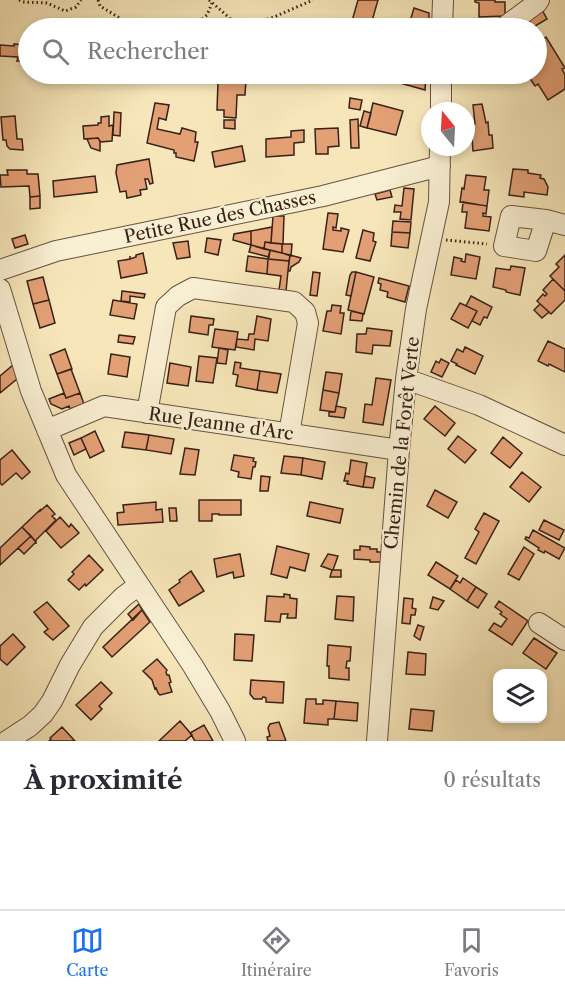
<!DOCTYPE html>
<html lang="fr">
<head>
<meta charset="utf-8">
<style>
  :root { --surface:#fff; --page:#f7f7f7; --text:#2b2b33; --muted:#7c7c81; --line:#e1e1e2; --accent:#1a73e8 }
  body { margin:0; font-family:"Libre Caslon Text",serif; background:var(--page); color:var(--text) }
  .controls { position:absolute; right:18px; bottom:18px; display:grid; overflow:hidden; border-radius:12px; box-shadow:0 3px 9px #0003 }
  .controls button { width:54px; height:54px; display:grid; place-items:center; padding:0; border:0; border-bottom:2px solid var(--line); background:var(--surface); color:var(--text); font:30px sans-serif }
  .compass { position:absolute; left:421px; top:102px; width:54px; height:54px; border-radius:50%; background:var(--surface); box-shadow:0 3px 9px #0003; rotate:342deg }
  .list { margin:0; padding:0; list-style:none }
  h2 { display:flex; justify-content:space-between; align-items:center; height:78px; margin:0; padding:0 24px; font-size:26px }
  h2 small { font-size:20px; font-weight:400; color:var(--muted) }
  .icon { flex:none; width:33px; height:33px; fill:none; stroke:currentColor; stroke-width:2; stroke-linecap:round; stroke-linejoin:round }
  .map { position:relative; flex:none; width:565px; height:741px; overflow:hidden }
  .search { position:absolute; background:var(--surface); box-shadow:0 3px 9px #0003; left:18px; right:18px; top:18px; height:66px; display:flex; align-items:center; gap:15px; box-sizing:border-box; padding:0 21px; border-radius:33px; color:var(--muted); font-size:22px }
  .sheet { height:168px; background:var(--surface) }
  nav { display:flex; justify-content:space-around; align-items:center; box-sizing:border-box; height:84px; border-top:2px solid var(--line); background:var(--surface); font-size:16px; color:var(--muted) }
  nav a { display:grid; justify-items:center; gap:3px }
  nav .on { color:var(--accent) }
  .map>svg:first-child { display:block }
  .building { fill:#e4a075; stroke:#372118; stroke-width:1.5 }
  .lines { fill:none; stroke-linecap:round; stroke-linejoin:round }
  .minor-casing { stroke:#675240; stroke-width:22 }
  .path { stroke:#372118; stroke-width:3; stroke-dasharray:1.5 3; stroke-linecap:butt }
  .minor { stroke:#f9efd2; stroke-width:20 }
  .labels { text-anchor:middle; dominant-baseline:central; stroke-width:4.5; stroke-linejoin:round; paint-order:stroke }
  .street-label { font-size:18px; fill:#372118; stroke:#f9efd2 }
</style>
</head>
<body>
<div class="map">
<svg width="565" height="741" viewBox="0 0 565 741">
  <rect width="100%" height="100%" fill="#f6e6b9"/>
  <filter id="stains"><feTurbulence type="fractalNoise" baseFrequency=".00333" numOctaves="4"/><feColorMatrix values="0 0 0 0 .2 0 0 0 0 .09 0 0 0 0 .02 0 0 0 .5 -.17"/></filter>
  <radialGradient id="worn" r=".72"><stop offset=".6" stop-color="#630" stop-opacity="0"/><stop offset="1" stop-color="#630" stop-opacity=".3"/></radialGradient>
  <!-- building -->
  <path class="building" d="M358 0H378L370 28H350Z
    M475 0H495V2H505V16L479 17V3L475 2Z
    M414 8 429 13V28H408Z
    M541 8 547 19 535 26 543 39 546 37 565 68 562 69 565 75V89L548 100 538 84 535 86 527 74H536V28H508Z
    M471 19H484V28H470Z
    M14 44 28 45V69H25V61H17L18 57 0 56V45L14 46Z
    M395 74H426L425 90 393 81Z
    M237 79 246 80 245 95H237L236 118 224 117V110H217L218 82 237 83Z
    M350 98 362 100 360 110 349 108Z
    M155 103 169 105 166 120 159 118 157 129 180 134 182 128 196 132 195 142H198L194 161 176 157V153H174V150L147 143Z
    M373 103 403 111 396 135 367 128Z
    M482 104 486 123 488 122 489 135H492L493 148 473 151 471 124H475L473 105Z
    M364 111 371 113 367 128 360 126Z
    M114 112 121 113 120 136 113 135Z
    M15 116 17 139H22L23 150 10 149 7 146 6 140H3L1 117Z
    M109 116V126L113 125 112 141 100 142V151V141L98 138 84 139 83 126 98 125V123H101V117Z
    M358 119 359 148H351L350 120Z
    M224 120H235V129L224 128Z
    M338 128 339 146 328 147V154H316L315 129Z
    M304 130V142L294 143V155L266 157V139L291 137V131Z
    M98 138 100 141V151L91 148 87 139Z
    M242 146 245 161 215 167 212 152Z
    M149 159 153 183 150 184 148 179H145L147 189 140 190 141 195 127 198 126 191 120 192 116 173 117 165Z
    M513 169 528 170V173L541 175 540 178 544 179 548 187 547 195 524 192V197L509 195Z
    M7 170H27V174H38L40 196 30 197 29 186 1 187 0 175H8Z
    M466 175 486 177 484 190H489L487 206 460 202 462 188 464 189Z
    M95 176 97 192 54 197 53 181Z
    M404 188 414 189 411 220 400 219 401 212H394L395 205 402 206Z
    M390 190 392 197 377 200 375 194Z
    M40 196V208L30 209V197Z
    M463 202 487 206 486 214 483 213V216L491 217 489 231 465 228 467 212H462Z
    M328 213 338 214 336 228 333 227V230L341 231V228L349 230 343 252 323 249Z
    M273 216H284L283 244H292L291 256 282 253V244L271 243Z
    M393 221 411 222 410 233 392 232Z
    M272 227 271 243 265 242 264 249 251 245V231Z
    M363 230 374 233 373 241 376 242 370 261 356 258Z
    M251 231V245L233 240 234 234Z
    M392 232 410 233 408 248 391 246Z
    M25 235 28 244 15 248 12 239Z
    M207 238 221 240 218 255 205 252Z
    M188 241 190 257 177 259 173 243Z
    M265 242 282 244V253L264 249Z
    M251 245 270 250 269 257 249 252Z
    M270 250 290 255 289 261 268 259Z
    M143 253 147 273 121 278 118 261 130 259V256V259L136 257V255Z
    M466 254 480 257 476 279 451 275 454 257 462 259 461 261 465 262Z
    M290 255 301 258 299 262 291 267 290 271H288Z
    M565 255V289L564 290 550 276 559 267 556 264Z
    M248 256 268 259 267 274 246 271Z
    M268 259 289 261 286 291 279 290 281 276 267 274Z
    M511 266 525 268 520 295 506 292V290L493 287 496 268 510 270Z
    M313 272 320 273 317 296 310 295Z
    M352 272H356L351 296 346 295 350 275Z
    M356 272 374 277 364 314 348 310Z
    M43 277 49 300 33 304 27 281Z
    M379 278 409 286 405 302 387 297 388 292 380 290 381 284 378 283Z
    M553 279 565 291V300L551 314 537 301 543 294 545 296 547 294 543 290Z
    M122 291 145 294 144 298 130 296V302L121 301Z
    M471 296 492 307 487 318 484 317 480 325 472 321 477 311 466 306Z
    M49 300 55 323 40 328 33 304Z
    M113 300 137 304 134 319 110 315Z
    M460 303 477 311 468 328 451 319Z
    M540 304 549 312 542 318 534 310Z
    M332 305 341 306 340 313H344L341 334 323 331 327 311H331Z
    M351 311 363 314 362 321 350 320Z
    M191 316 214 319 213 325H209L208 335 189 332Z
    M257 316 271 319 268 341 255 339 254 350 236 347 237 339 248 340 249 334H254Z
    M367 328 392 331 390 346 373 345 372 354 356 352 357 334H366Z
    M215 329 238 332 235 350 212 347Z
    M119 335 135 337 133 344 118 342Z
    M548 341 565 349V372L549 364 548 366 538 361Z
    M465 347 483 356 475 374 456 365 457 364 451 361 457 349 463 352Z
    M219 348 228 350 226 364 217 363Z
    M65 349 72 369 57 374 50 355Z
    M111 354 130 357 127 377 108 374Z
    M199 356 217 358 213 383 196 381Z
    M441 359 449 363 442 377 431 372 436 361 439 363Z
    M235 362 241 363 240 368 260 371 257 390 236 386 238 375 233 374Z
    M170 363 191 367 188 386 167 383Z
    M13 365 17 379 0 393V376Z
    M71 369 80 393 66 398 57 374Z
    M260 371 281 374 277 393 257 390Z
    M326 372 342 374 339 393 323 390Z
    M376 378 391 380 383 425 363 422 365 404 372 405Z
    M323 390 339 393 335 412 320 410Z
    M64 393 66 398 80 393 84 404 70 409 69 406 62 409 51 404 49 399Z
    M336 406 346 408 344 418 329 416V412H335Z
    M435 406 455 423 445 436 424 419Z
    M95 431 104 451 90 458 81 438Z
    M125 432 149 435 146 450 122 447Z
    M149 435 174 439 171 454 146 450Z
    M458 436 476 450 465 463 448 449Z
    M503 437 522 453 510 468 491 453Z
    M81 438 86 449 74 455 69 443Z
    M185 448 199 450 195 475 180 474Z
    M12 450 30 472 22 479 16 473 2 485 0 483V460Z
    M234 455 254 458 253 461 256 462 255 467H253L251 479 238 477 239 472 231 470Z
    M284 456 303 458 301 475 281 473Z
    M303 458 325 462 322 479 301 475Z
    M351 460 367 463 363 487 347 484 348 481H344L346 473 349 474Z
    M522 472 541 487 529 502 510 487Z
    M261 476 270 477 268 491H260Z
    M365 476 375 478 373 488 363 487Z
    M435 490 457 502 448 518 427 506Z
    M199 500H241V515H219V514H212V521H199Z
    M156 502V510L162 509 163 522 118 525 117 513 124 512 123 505Z
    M310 502 343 509 340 523 307 516Z
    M47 505 55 514 52 516 56 520 36 540V542L22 527 40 510V511Z
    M169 508H176L177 521H170Z
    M484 513 499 521 476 564 465 558 479 532 475 529Z
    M60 517 69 527 71 524 79 533 61 548 46 531Z
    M544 520 564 530 559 540 539 530Z
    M22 527 31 536 0 565V548Z
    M533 530 565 548 559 559 545 551 544 553 538 550 539 548 525 539 526 537 529 538Z
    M31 536 36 542 24 554 18 548Z
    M277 546 309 554 305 571 290 567 287 578 271 574Z
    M360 546 370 547V549H377V552H381V562H370V560L354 559V550H360Z
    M524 547 534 554 519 580 508 574Z
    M240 554 244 576 234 578 233 572 217 577 214 559Z
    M328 554 338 556 333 570H341V577H330L332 570 321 566Z
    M89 555 103 570 86 586 85 584 79 590 68 580 74 574 72 572Z
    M436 562 458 576 450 589 428 575Z
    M191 571 204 591 179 606 169 590 180 582 179 580Z
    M463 578 476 587 467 601 450 589 456 580 460 583Z
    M476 587 487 594 478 608 467 601Z
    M284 594 290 595V598L297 599 296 618H287L288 614H281L280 622 265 621 267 596 284 597Z
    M337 596 354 597 353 621 335 619Z
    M433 597 444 601 438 610 430 608Z
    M404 598 413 599 412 608 416 609 415 615H411L410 624 402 623Z
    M499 601 528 621 512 645 489 630 494 623 501 627 507 619 500 614 502 612 495 607Z
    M47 602 69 626 53 640 44 632 48 629 34 612Z
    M139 604 142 610 133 620 128 614Z
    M142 610 150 622 112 657 103 647Z
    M418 625 424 627 420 640 414 636Z
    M13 634 25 647 7 665 0 659V646Z
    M235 634 254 635 252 661 234 660Z
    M534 638 557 653 546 669 523 653Z
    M328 645 351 647 350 661H347L346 668H349V680L329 678V666H327Z
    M408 652 426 654 425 675 406 674Z
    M157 659 167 670 166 672 167 675H169L171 682 169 683 172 692 160 695 158 693 156 688 155 689 152 680 143 671Z
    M251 680 284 682 283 703 266 702V698L264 697H263L262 699H254L250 694Z
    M101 682 112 693 99 706 102 709 91 720 76 705Z
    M306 699H316V704H323V700L336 701 334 719H328V725L304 723Z
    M336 701 358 703 357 721 334 719Z
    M411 709 434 711 432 731 409 729Z
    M180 721 192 735 185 741H159Z
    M279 722 286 741H268L267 737 270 736 268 728 270 724Z
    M204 725 213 741H195L190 733Z
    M62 727 75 741H49L51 739 50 738Z"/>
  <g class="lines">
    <!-- minor casing -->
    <g class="minor-casing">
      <path id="minor" d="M442 28 443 0
        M503 28 537 3 539 0
        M441 111V74
        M546 220 536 251 504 246 511 216 546 220 565 225
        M0 270 56 251 323 196 440 166
        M0 289 31 391 66 475 193 666 220 711 235 741
        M406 379 479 405 565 445
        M147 413 166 307 178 296 193 288 294 302 305 312 308 323 289 434
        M47 430 104 406 399 450
        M539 623 565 640
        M7 741 30 726 43 714 52 701 70 665 93 627 123 597 139 585
        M377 741 399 450 406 379 416 309 439 202 440 147"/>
    </g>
    <!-- path -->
    <path class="path" d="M19 0 23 2 47 3 65 11 76 7 81 0
      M98 0 100 6 136 28
      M209 0 233 21 250 25 274 17 313 0
      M192 28 207 15 212 3
      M446 240 487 244"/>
    <!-- minor -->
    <use href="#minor" class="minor"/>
  </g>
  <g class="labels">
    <!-- street labels -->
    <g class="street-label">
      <text transform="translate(220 217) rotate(-12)">Petite Rue des Chasses</text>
      <text transform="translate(221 424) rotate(8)">Rue Jeanne d'Arc</text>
      <text transform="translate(402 443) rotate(-84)">Chemin de la Forêt Verte</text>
    </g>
  </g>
  <rect width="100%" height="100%" filter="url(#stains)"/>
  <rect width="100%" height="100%" fill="url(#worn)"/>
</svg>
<div class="controls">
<button><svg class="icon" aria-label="layers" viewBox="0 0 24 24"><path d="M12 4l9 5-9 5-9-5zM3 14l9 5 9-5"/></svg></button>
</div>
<svg class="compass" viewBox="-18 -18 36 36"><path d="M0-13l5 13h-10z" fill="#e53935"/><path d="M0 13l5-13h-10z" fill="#7c7c81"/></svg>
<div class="search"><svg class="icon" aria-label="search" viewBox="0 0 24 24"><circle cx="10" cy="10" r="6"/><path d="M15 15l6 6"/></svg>Rechercher</div>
</div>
<section class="sheet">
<h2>À proximité<small>0 résultats</small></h2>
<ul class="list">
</ul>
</section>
<nav>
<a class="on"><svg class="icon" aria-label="map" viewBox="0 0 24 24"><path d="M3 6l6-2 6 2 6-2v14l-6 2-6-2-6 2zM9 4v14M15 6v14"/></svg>Carte</a>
<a><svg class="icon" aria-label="directions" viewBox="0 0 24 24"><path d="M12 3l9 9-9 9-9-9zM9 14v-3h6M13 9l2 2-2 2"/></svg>Itinéraire</a>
<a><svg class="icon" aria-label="saved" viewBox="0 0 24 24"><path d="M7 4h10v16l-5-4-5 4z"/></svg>Favoris</a>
</nav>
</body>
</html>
